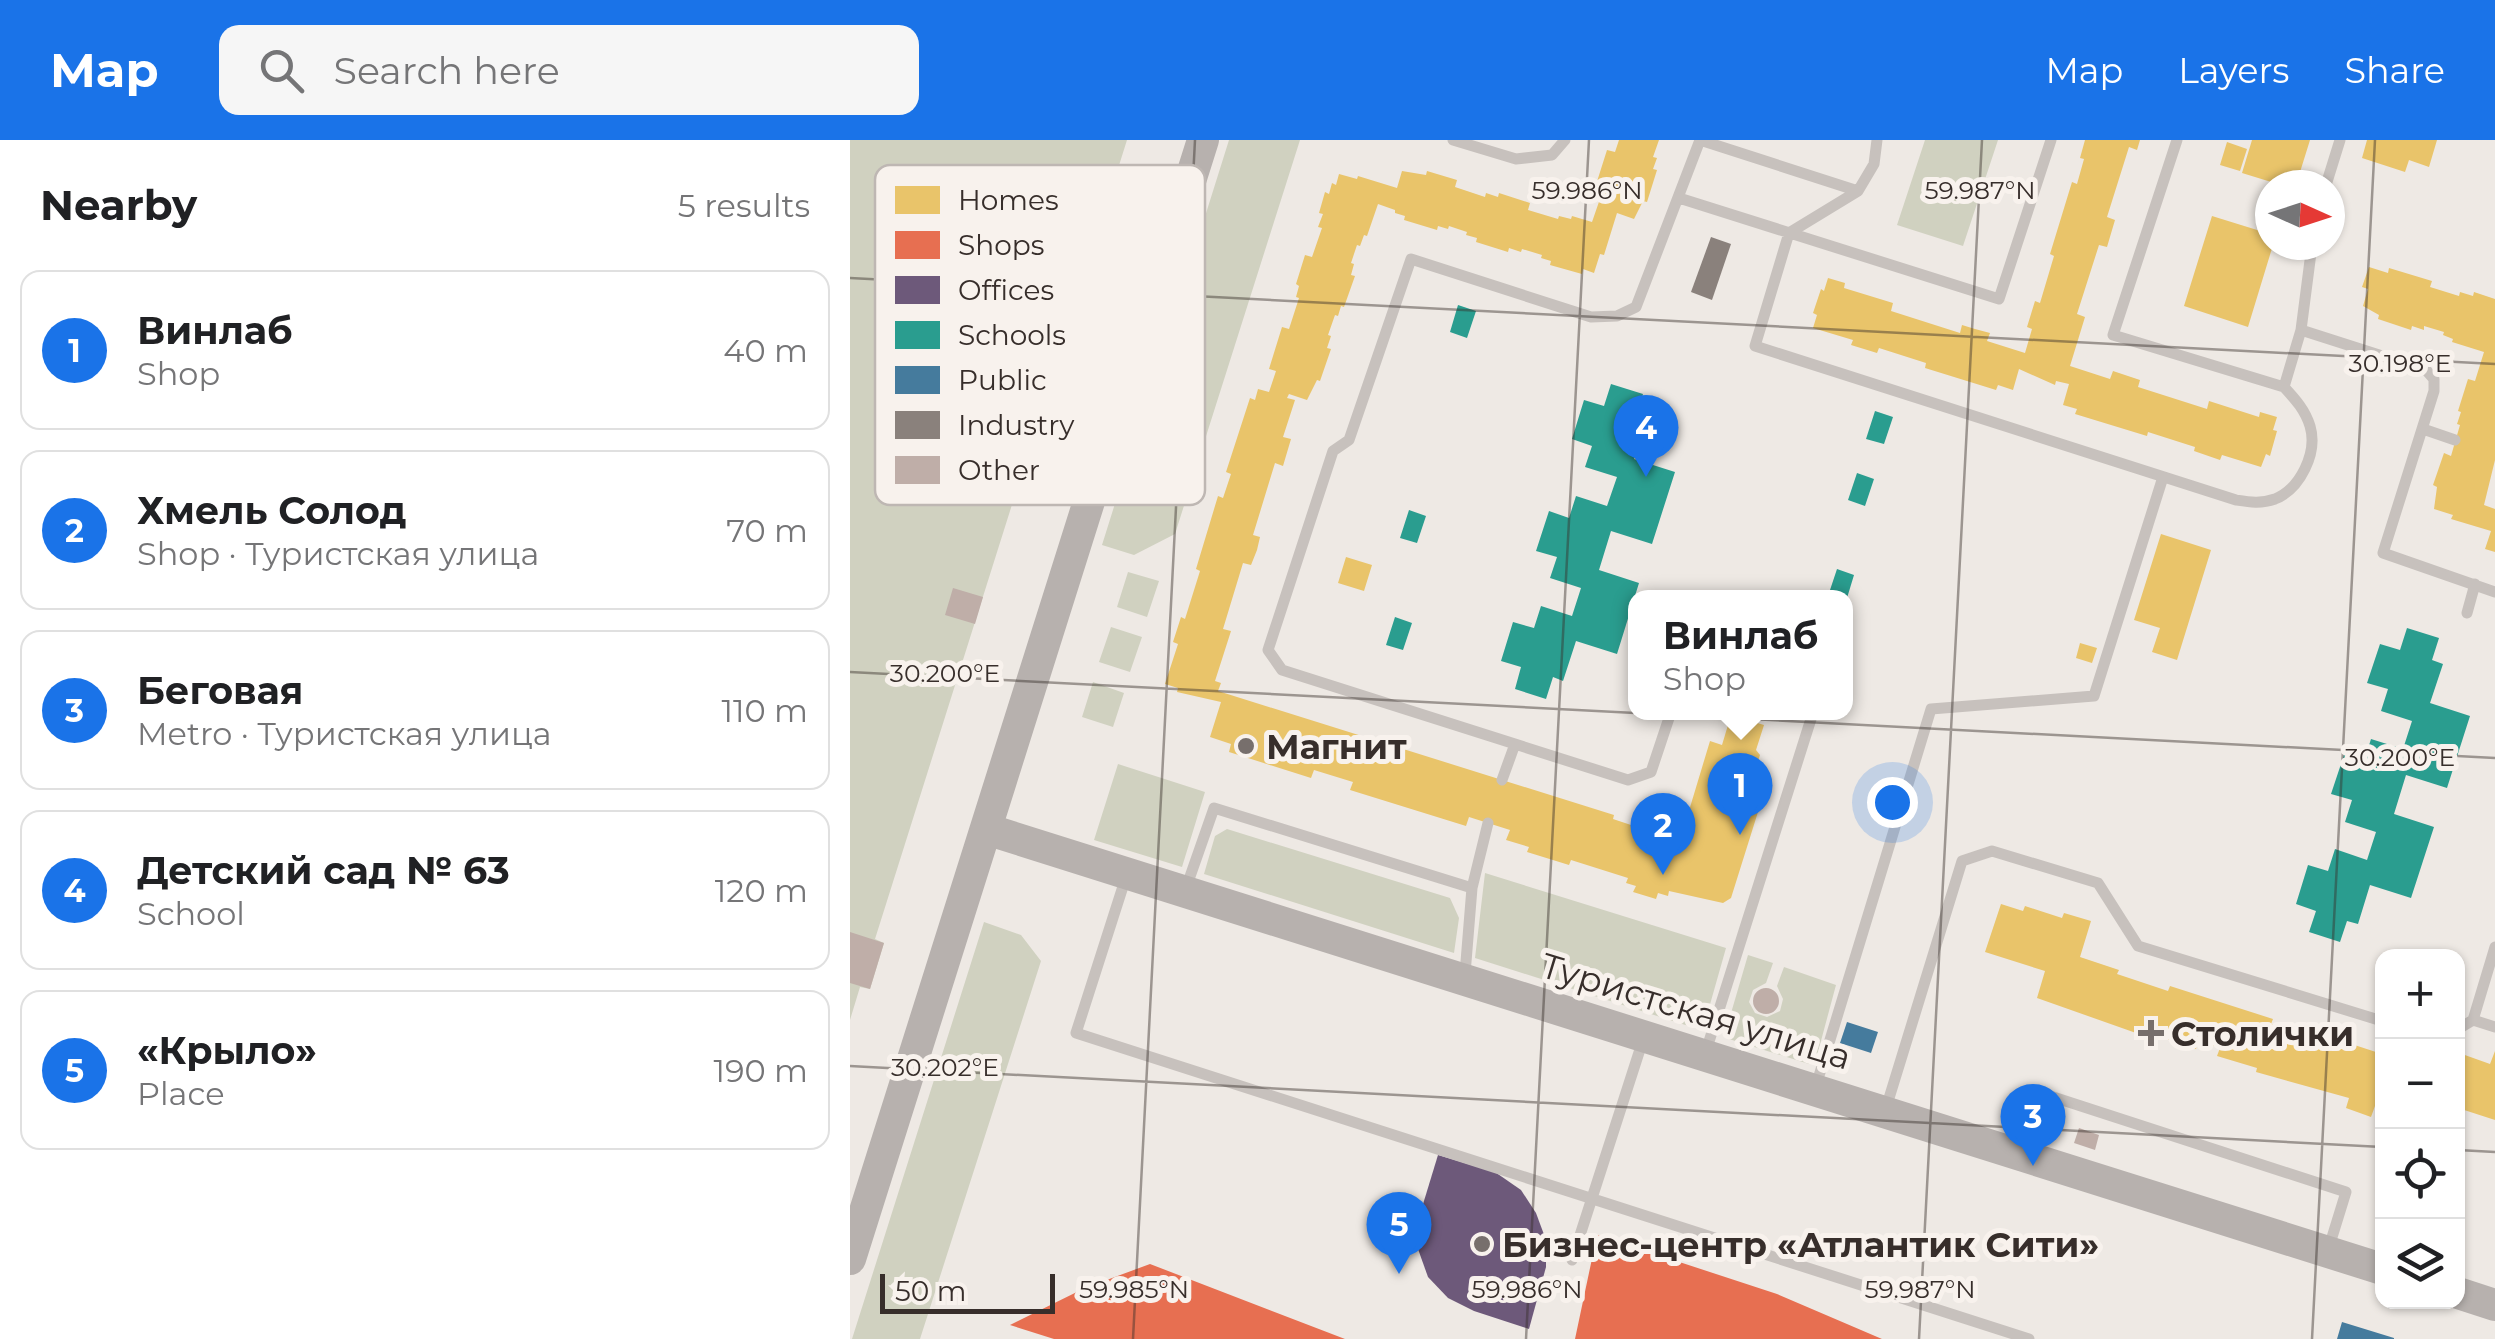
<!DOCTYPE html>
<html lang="en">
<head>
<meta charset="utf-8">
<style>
  :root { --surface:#fff; --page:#f6f6f6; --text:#202124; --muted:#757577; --line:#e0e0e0; --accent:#1a73e8 }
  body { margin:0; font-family:Montserrat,sans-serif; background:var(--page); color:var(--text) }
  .controls { position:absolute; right:30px; bottom:30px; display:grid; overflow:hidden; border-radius:20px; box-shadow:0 2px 8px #0004 }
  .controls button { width:90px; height:90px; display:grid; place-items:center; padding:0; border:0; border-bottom:2px solid var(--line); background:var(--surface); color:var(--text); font:50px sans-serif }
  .compass { position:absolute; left:1405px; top:30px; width:90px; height:90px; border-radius:50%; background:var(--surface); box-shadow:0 2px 8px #0004; rotate:93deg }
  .scale { position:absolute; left:30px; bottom:25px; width:175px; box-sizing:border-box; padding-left:10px; border:5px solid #372e2b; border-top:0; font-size:28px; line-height:35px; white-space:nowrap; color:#372e2b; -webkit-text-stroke:8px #f8f2ed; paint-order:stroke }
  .you { position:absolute; left:1042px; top:662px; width:35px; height:35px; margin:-25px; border:8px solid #fff; border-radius:50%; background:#1a73e8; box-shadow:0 0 0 15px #1a73e833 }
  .badge { display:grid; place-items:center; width:65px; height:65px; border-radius:50%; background:var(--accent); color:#fff; font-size:32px; font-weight:700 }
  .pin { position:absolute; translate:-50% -82px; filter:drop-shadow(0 2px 5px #0008) }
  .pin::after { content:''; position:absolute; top:52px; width:35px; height:30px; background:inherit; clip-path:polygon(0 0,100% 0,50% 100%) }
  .popup { position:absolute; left:778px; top:450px; width:225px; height:130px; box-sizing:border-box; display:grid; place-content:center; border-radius:20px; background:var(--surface); filter:drop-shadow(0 2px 8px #0005); font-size:32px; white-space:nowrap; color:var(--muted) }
  .popup b { font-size:38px; color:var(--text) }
  .popup::after { content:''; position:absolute; left:50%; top:100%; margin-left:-20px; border:20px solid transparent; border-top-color:var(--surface) }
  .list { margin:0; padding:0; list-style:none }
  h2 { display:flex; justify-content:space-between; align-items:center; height:130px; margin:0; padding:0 40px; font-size:42px }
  h2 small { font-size:32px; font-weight:400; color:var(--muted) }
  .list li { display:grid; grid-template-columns:65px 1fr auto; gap:30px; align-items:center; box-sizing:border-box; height:160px; margin:0 20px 20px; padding:0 20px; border:2px solid var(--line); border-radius:20px }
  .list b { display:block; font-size:38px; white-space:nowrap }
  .list p { margin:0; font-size:32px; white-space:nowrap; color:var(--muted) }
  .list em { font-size:32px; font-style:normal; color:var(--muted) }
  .icon { flex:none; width:55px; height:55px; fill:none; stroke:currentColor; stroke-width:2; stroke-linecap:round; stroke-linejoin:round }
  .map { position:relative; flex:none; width:1645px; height:1199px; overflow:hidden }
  header { display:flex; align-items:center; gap:60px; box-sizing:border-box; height:140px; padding:0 50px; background:var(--accent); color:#fff }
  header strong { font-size:48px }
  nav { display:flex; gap:55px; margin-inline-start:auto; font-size:35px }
  .search { width:700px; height:90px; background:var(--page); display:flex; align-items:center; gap:25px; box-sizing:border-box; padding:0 35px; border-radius:20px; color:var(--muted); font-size:38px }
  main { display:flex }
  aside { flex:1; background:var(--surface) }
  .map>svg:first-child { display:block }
  .green { fill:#d0d1c0 }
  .homes { fill:#e9c46a }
  .shops { fill:#e76f51 }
  .offices { fill:#6d597a }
  .schools { fill:#2a9d8f }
  .public { fill:#457b9d }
  .industry { fill:#8a817c }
  .building { fill:#bfaea8 }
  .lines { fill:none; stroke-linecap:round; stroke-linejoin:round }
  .lane { stroke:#c7c1bd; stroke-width:11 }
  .secondary { stroke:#b7b1ae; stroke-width:32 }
  .ticks { fill:none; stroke:#372e2b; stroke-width:2.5; stroke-opacity:0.45 }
  .poi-dot { fill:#776f6c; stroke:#f8f2ed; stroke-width:4 }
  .labels { text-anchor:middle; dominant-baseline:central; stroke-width:10; stroke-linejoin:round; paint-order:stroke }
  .poi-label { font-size:35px; font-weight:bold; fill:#372e2b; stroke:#f8f2ed; text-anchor:start }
  .street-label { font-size:35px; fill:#372e2b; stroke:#f8f2ed }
  .key { fill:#f8f2ed; stroke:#beb7b3; stroke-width:2.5 }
  .key-label { font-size:28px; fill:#372e2b }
  .ticks-label { font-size:25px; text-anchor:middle; fill:#372e2b; stroke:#f8f2ed; stroke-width:10; stroke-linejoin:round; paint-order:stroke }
</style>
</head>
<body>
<header>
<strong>Map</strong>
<div class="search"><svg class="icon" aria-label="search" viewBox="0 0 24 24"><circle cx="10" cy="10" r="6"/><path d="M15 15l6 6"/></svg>Search here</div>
<nav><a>Map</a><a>Layers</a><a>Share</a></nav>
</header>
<main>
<aside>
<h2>Nearby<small>5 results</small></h2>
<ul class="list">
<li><span class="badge">1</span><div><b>Винлаб</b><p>Shop</p></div><em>40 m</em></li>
<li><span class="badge">2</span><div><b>Хмель Солод</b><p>Shop · Туристская улица</p></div><em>70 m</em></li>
<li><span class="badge">3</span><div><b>Беговая</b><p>Metro · Туристская улица</p></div><em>110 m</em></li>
<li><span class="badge">4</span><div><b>Детский сад № 63</b><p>School</p></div><em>120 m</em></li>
<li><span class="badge">5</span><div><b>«Крыло»</b><p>Place</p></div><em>190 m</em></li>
</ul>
</aside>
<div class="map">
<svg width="1645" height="1199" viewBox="0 0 1645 1199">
  <rect width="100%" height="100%" fill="#eee9e4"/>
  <!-- green -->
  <path class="green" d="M0 0H277L25 799 34 803 20 849 10 847 0 880Z
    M379 0H450L325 394 284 415 252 405Z
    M1075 0H1148L1113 106 1047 85Z
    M278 432 309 441 297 477 267 467Z
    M261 487 292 497 280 532 249 522Z
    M243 542 274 553 263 587 232 577Z
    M268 624 355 652 332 727 244 700Z
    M377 689 600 758 609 778 604 813 354 734 365 696Z
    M635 733 876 808 857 875 848 889 625 818Z
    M134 782 171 795 191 821 70 1199H2Z
    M898 815 923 823 916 843 903 850 899 862 905 873 917 877 930 871 933 859 927 846 934 827 986 845 968 912 959 924 879 899V880Z"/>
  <!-- homes -->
  <path class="homes" d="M769 0H809L803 17 807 18 803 29 807 30 797 62 793 61 784 79 767 73 754 115 750 114 744 133 733 129 732 134 700 125 701 121 691 118 692 115 672 109 671 112 659 108 658 112 626 102 627 98 616 95 617 92 599 86 598 89 588 86 587 90 554 80 555 76 545 73V70L528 64 517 96 514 95 510 106 507 105 501 123 504 124 501 135 505 136 494 167 491 166 488 176 485 175 478 195 481 196 477 208 481 209 470 241 467 240 457 260 439 254 437 258 445 260 433 297 441 299 433 326 425 323 403 395 410 397 407 410 401 425 393 423 373 489 381 491 365 541 371 543 368 551 764 675 763 679 781 685 783 677 810 685 812 680 829 685 833 673 838 674 860 601 872 605 881 575 914 585 906 610 910 615 899 651 913 656 881 758 873 763 819 751 818 756 808 753 806 759 783 752 786 746 776 743 778 738 721 720 719 725 677 712 679 707 656 700 660 690 619 677 616 686 500 650 503 642 464 630 461 638 379 612 381 604 360 597 371 562 327 552 328 548 315 544 328 504 323 502 331 477 335 479 350 431 346 429 368 356 373 358 381 334 376 332 400 258 405 260 408 249 419 252 426 231 419 229 432 187 439 189 449 158 446 157 449 146 446 144 455 115 462 117 472 88 468 87 473 74 469 73 475 52 479 54 482 43 486 45 489 34 507 39 508 36 547 48 552 31 576 35 577 31 607 40 605 47 635 57 636 53 648 57 649 53 680 63 678 70 708 79 709 76 721 79 722 76 742 82 752 53 744 51 757 10 765 12Z
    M1235 0H1290L1287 10 1279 7 1257 77 1265 80 1257 107 1249 105 1227 174 1235 177 1220 226 1260 239 1263 231 1290 240 1288 247 1357 269 1359 261 1409 277 1410 272 1427 277 1423 290 1427 291 1420 316 1416 314 1411 327 1372 315 1370 320 1344 311 1345 307 1298 292 1297 296 1225 274 1227 269 1213 265 1219 244 1206 241 1205 245 1169 229 1163 250 1148 245 1146 250 1075 228 1076 223 1029 208 1027 213 1001 205 1003 200 963 188 967 175 963 173 971 149 974 151 978 138 995 143 994 148 1043 163 1041 171 1110 193 1112 185 1125 189 1140 193 1137 201 1175 213 1182 189 1177 187 1185 161 1190 163 1204 116 1200 114 1222 42 1227 44 1234 19 1230 18Z
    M1402 0H1460L1446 45H1431L1392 33Z
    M1517 0H1587L1579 27 1559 20 1555 32 1512 18Z
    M1377 2 1397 9 1390 31 1370 25Z
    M1362 76 1420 94V105H1423L1398 187 1334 166Z
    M1519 127 1538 133 1539 128 1582 141 1580 147 1609 156 1610 152 1623 156 1624 152 1645 159V320L1634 365 1645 369V412L1635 409 1641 391 1601 379 1603 375 1584 369 1587 347 1583 345 1594 313 1601 316 1610 285 1607 284 1611 272 1608 271 1618 239 1625 241 1634 212 1602 202 1603 199 1593 195 1594 192 1574 186V190L1562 186 1561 190 1528 179 1529 175 1513 166 1518 149 1512 147Z
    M1311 394 1361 410 1327 520 1302 512 1310 488 1284 480Z
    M496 417 522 425 514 451 488 443Z
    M1230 503 1247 508 1242 523 1226 518Z
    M1151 764 1173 771 1175 766 1212 778 1214 773 1241 781 1230 817 1269 830 1267 834 1318 851 1320 846 1423 879 1421 884 1473 900 1474 895 1532 914V969L1525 966 1521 977 1496 968 1499 958 1406 932 1407 928 1367 916 1370 908 1348 901 1346 909 1304 895 1303 899 1187 858 1195 831 1135 812Z
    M1645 911V980L1608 968V928L1612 914 1640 924Z"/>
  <!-- shops -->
  <path class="shops" d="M747 1095 927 1154 1032 1199H725Z
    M300 1124 495 1199H204L160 1185 235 1148Z"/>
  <!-- offices -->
  <path class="offices" d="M588 1015 645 1032 671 1050 686 1073 696 1100V1127L679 1189 624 1171 598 1158 578 1137 568 1109 570 1074Z"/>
  <!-- schools -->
  <path class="schools" d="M608 165 626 171 617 198 600 192Z
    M761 244 793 254 786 276 796 279 784 319 825 332 802 404 761 391 749 430 789 443 767 514 726 501 713 541 703 537 696 559 665 549 671 527 651 521 663 482 684 488 691 466 722 476 731 448 700 438 707 417 686 411 699 371 719 378 726 356 757 366 767 337 735 327 742 306 722 299 734 260 754 266Z
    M1025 271 1043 277 1034 304 1016 299Z
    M1007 333 1024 339 1015 366 998 360Z
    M559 370 576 376 567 403 550 398Z
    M987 429 1004 435 997 458 978 456Z
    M545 477 562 483 553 510 536 505Z
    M1557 488 1589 498 1582 520 1593 524 1580 563 1620 576 1597 648 1556 635 1544 674 1584 687 1561 758 1520 745 1508 784 1497 781 1490 802 1459 792 1466 771 1446 764 1458 725 1478 731 1485 709 1517 720 1526 692 1495 682 1502 660 1481 654 1494 615 1514 621 1521 599 1553 609 1562 581 1531 571 1538 549 1517 543 1530 504 1550 510Z"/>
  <!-- public -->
  <path class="public" d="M997 882 1028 892 1021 913 990 903Z
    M1492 1182 1544 1198V1199H1487Z"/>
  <!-- industry -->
  <path class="industry" d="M861 97 881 104 862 160 841 152Z"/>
  <!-- building -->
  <path class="building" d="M200 120 225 127 210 177 185 170Z
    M103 448 133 457 125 484 95 475Z
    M0 792 34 803 20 849 0 843Z
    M903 861a13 13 0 1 1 26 0a13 13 0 1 1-26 0Z
    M1229 988 1249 995 1245 1010 1224 1003Z"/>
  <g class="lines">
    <!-- lane -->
    <path class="lane" d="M603 0 666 19 702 15 715 0
      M1327 0 1263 195 1434 247
      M1476 45 1490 0
      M1008 51 939 93 905 206 1386 360C1399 362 1411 364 1425 359 1450 349 1468 313 1460 286 1455 270 1446 260 1434 247L1451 190
      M829 58 1149 159 1201 0
      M1462 105 1451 190 1576 230 1584 239V251L1533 413 1645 452
      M1573 289 1605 300
      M1617 473 1625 444
      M821 572 801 632 778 640 432 530 418 510 483 311 499 300 561 119 741 177 767 176 786 167 850 0 1008 51 1024 24 1027 0
      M652 640 665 604
      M276 737 226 893 1179 1199
      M336 748 364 668 622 748 615 834
      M622 748 638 683
      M1623 880 1645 887
      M1608 889 1623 880 1645 807
      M856 911 961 579 958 572
      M965 949 1081 569 1244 556 1313 337
      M1036 968 1112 721 1142 711 1248 743 1288 806 1532 881
      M1178 1013 1197 955 1496 1052 1479 1107
      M722 1120 793 900"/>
    <!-- secondary -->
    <path class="secondary" d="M136 689 1532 1129
      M0 1119 353 0
      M1608 1153 1645 1165"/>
  </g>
  <!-- ticks -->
  <path class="ticks" d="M0 138 1645 224M0 532 1645 618M0 926 1532 1007M1608 1010 1645 1012M283 1199 345 0M676 1199 739 0M1069 1199 1132 0M1462 1199 1525 0"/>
  <!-- markers -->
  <g class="poi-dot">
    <circle cx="396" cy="606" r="10"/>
    <path d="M1296 878h10v10h10v10h-10v10h-10v-10h-10v-10h10z"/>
    <circle cx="632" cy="1104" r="10"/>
  </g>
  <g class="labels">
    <!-- poi labels -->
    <g class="poi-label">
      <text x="416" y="606">Магнит</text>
      <text x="1321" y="893">Столички</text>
      <text x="652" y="1104">Бизнес-центр «Атлантик Сити»</text>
    </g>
    <!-- street labels -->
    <g class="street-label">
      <text transform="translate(846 871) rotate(17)">Туристская улица</text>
    </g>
  </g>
  <!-- legend -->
  <rect x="25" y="25" width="330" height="340" rx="15" class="key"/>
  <rect x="45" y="46" width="45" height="28" fill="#e9c46a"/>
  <rect x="45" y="91" width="45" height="28" fill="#e76f51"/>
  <rect x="45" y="136" width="45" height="28" fill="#6d597a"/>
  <rect x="45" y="181" width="45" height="28" fill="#2a9d8f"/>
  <rect x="45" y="226" width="45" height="28" fill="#457b9d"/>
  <rect x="45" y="271" width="45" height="28" fill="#8a817c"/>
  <rect x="45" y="316" width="45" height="28" fill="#bfaea8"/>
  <g class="key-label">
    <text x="108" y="70">Homes</text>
    <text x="108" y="115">Shops</text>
    <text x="108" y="160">Offices</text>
    <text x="108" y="205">Schools</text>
    <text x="108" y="250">Public</text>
    <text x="108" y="295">Industry</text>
    <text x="108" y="340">Other</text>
  </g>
  <g class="ticks-label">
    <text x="737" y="59">59.986°N</text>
    <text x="1130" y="59">59.987°N</text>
    <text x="1550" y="232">30.198°E</text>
    <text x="95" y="542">30.200°E</text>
    <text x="1550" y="626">30.200°E</text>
    <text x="95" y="936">30.202°E</text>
    <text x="284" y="1158">59.985°N</text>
    <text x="677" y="1158">59.986°N</text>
    <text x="1070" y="1158">59.987°N</text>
  </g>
</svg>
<div class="controls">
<button>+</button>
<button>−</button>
<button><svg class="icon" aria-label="locate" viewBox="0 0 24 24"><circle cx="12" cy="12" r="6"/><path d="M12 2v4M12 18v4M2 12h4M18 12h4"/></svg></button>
<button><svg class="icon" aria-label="layers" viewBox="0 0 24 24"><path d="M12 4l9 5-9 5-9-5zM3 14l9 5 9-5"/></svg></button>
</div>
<svg class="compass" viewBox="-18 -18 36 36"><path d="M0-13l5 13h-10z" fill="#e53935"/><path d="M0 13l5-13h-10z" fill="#757577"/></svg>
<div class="scale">50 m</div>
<div class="you"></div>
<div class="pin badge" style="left:890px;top:695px">1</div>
<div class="popup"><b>Винлаб</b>Shop</div>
<div class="pin badge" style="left:813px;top:735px">2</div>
<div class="pin badge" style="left:1183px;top:1026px">3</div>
<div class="pin badge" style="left:796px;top:337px">4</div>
<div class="pin badge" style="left:549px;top:1134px">5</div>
</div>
</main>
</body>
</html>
